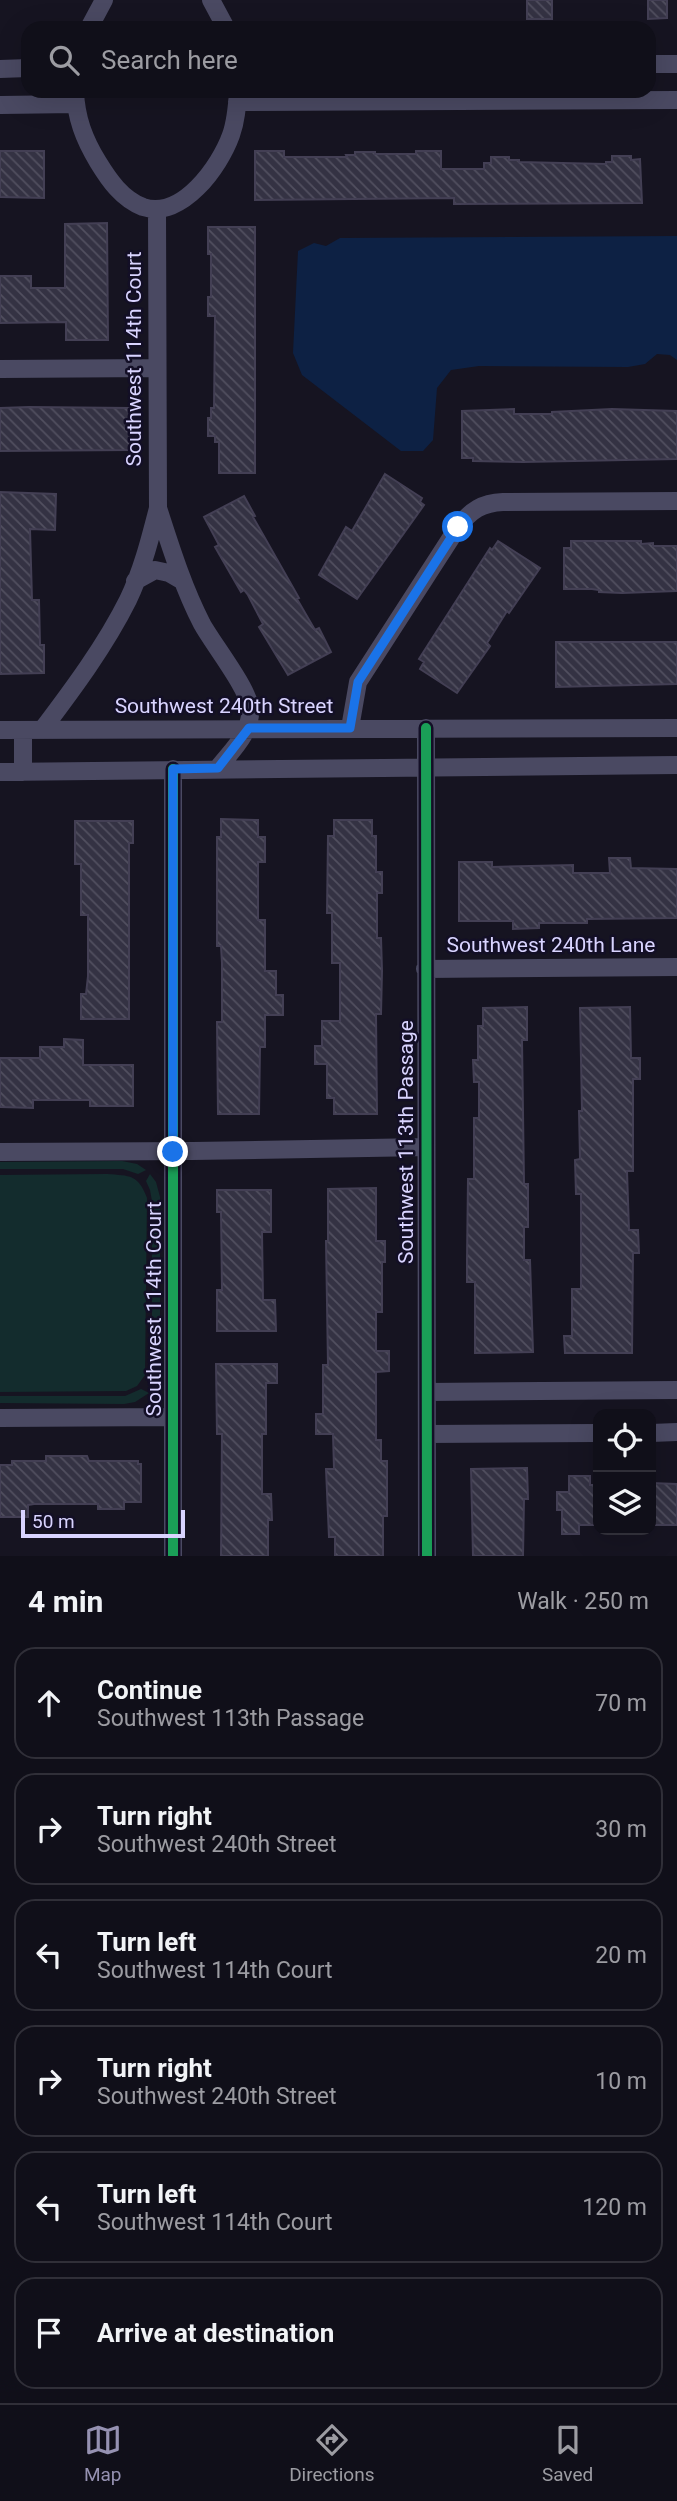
<!DOCTYPE html>
<html lang="en">
<head>
<meta charset="utf-8">
<style>
  :root { --surface:#100f19; --page:#191822; --text:#f1f3f6; --muted:#9c9ca2; --line:#302f38; --accent:#9591b1 }
  body { margin:0; font-family:Roboto,sans-serif; background:var(--page); color:var(--text) }
  .controls { position:absolute; right:21px; bottom:21px; display:grid; overflow:hidden; border-radius:14px; box-shadow:0 7px 28px #0002 }
  .controls button { width:63px; height:63px; display:grid; place-items:center; padding:0; border:0; border-bottom:2px solid var(--line); background:var(--surface); color:var(--text); font:35px sans-serif }
  .scale { position:absolute; left:21px; bottom:18px; width:164px; box-sizing:border-box; padding-left:7px; border:4px solid #d9d4ff; border-top:0; font-size:19px; line-height:24px; white-space:nowrap; color:#d9d4ff; -webkit-text-stroke:5px #130f26; paint-order:stroke }
  .stop { position:absolute; width:21px; height:21px; margin:-16px; border:5px solid #1a73e8; border-radius:50%; background:#fff }
  .stop.end { background:#1a73e8; border-color:#fff; box-shadow:0 2px 7px #0008 }
  .list { margin:0; padding:0; list-style:none }
  h2 { display:flex; justify-content:space-between; align-items:center; height:91px; margin:0; padding:0 28px; font-size:30px }
  h2 small { font-size:23px; font-weight:400; color:var(--muted) }
  .list li { display:grid; grid-template-columns:46px 1fr auto; gap:21px; align-items:center; box-sizing:border-box; height:112px; margin:0 14px 14px; padding:0 14px; border:2px solid var(--line); border-radius:21px }
  .list b { display:block; font-size:26px; white-space:nowrap }
  .list p { margin:0; font-size:23px; white-space:nowrap; color:var(--muted) }
  .list em { font-size:23px; font-style:normal; color:var(--muted) }
  .icon { flex:none; width:38px; height:38px; fill:none; stroke:currentColor; stroke-width:2; stroke-linecap:round; stroke-linejoin:round }
  .map { position:relative; flex:none; width:677px; height:1556px; overflow:hidden }
  .search { position:absolute; background:var(--surface); box-shadow:0 7px 28px #0002; left:21px; right:21px; top:21px; height:77px; display:flex; align-items:center; gap:18px; box-sizing:border-box; padding:0 24px; border-radius:21px; color:var(--muted); font-size:26px }
  .sheet { height:847px; background:var(--surface) }
  nav { display:flex; justify-content:space-around; align-items:center; box-sizing:border-box; height:98px; border-top:2px solid var(--line); background:var(--surface); font-size:19px; color:var(--muted) }
  nav a { display:grid; justify-items:center; gap:4px }
  nav .on { color:var(--accent) }
  .map>svg:first-child { display:block }
  .grass { fill:#132c2d }
  .water { fill:#0d2144 }
  .building { fill:url(#building-back-hatch); stroke:#433f54; stroke-width:2 }
  .lines { fill:none; stroke-linecap:round; stroke-linejoin:round }
  .street { stroke:#4a4962; stroke-width:18 }
  .cycleway-casing { stroke:#130f26; stroke-width:15 }
  .cycleway { stroke:#1a9f57; stroke-width:10 }
  .route { stroke:#1a73e8; stroke-width:9 }
  .labels { text-anchor:middle; dominant-baseline:central; stroke-width:5; stroke-linejoin:round; paint-order:stroke }
  .street-label { font-size:21px; fill:#d9d4ff; stroke:#130f26 }
</style>
</head>
<body>
<div class="map">
<svg width="677" height="1556" viewBox="0 0 677 1556">
  <defs>
    <pattern id="building-back-hatch" width="6" height="6" patternUnits="userSpaceOnUse" patternTransform="scale(1.75)"><rect width="6" height="6" fill="#343243"/><path d="M-1 5l2 2M0 0l6 6M5-1l2 2" fill="none" stroke="#514f5f"/></pattern>
  </defs>
  <rect width="100%" height="100%" fill="#161421"/>
  <!-- grass -->
  <path class="grass" d="M122 1161 137 1164 146 1170 138 1174 123 1169H0V1162Z
    M107 1174C130 1176 138 1174 147 1198L145 1375 137 1386 126 1391 0 1392V1175Z
    M150 1174 156 1182 160 1197V1361L157 1380 152 1388 148 1381 152 1372V1201L150 1190 146 1181Z
    M141 1389 149 1393 135 1402 124 1404 0 1403V1396H125Z"/>
  <!-- water -->
  <path class="water" d="M677 236V360L670 355 657 354 645 364 628 367 479 366 451 370 437 388 433 440 423 451H401L302 375 293 353 298 251 314 243 326 246 340 238Z"/>
  <!-- building -->
  <path class="building" d="M527 0H552V19H527Z
    M648 0H667V18L648 19Z
    M0 151H44V198L0 197Z
    M255 151H284V157H347L346 155H355V152H375V154H416V151H441V169H484V163H491V157H509V160H519V162L606 164V162H612V156H631V160L640 159 642 203 454 204V198L255 200Z
    M107 223 108 340H66V322L0 323V276H31V288H65V224Z
    M208 227H255V473H219V442H215V436H208V418H211V408H214L215 321V316H208V297H211V254H208Z
    M29 407 130 408V450L0 451V408Z
    M514 409V414H552V412L612 409 677 411V459L523 462 473 461V458H462V411Z
    M385 474 422 498 420 502 424 505 357 599 319 575 346 527 352 531Z
    M0 492 56 494 55 530 30 529 32 600H39L40 645H44V673L0 674Z
    M244 496 255 516 253 517 299 598 297 599 315 630 319 628 331 652 288 675 259 627 263 624 248 595 244 590 241 592 215 547 219 545 204 517Z
    M498 541 540 568 509 613 507 611 487 643 490 646 457 693 420 669 424 662 419 659 490 548 492 550Z
    M571 541H641V544L653 543V546H677V591L622 593 599 592V590L592 589H564V548H571Z
    M556 642H677V684L556 687Z
    M221 819 258 820V837H265V862H258V920H265V971H276V995H283V1015H265V1047H260L259 1114H218L217 1022H222V963L221 946H217V837H221Z
    M334 820H372V836H376V872H382V893H377V938H381L382 971 381 1014H376L377 1114H334V1098H327V1064H315V1046H322V1021H340V963H332V913H327L328 836H334Z
    M75 821H133V843H129V1019H81V994H86L88 976V915H81V864H75Z
    M609 858H630L631 868 677 869V918L587 919V923H539V928L513 929V921H459V862H492V867L573 865V873H610Z
    M527 1007V1040H522L524 1184H528V1227H524V1260H530L533 1352 475 1353V1282H467V1260L468 1179H474V1118H479V1082H474L473 1060H478V1026H483V1008Z
    M630 1007 631 1058H640V1079H633V1171H627L629 1230H638L639 1253H633L632 1353H565L564 1336H572V1289H581V1194H576L575 1160 580 1159 579 1111H582L580 1008Z
    M64 1039 83 1040V1065H133V1106H90V1100H33V1108L0 1107V1058H40V1047H64Z
    M376 1188V1241H385V1262H382V1312H376V1351H389V1371L376 1372V1440H381V1461H387V1516H383V1556H335V1537H329L326 1469H334L333 1434H316V1414H323V1365H328L326 1241H328V1189Z
    M217 1190H271V1232H262L263 1300H275L276 1331H217V1290H222L221 1212H217Z
    M216 1364H277V1383H266V1434H262V1494H271L272 1520H268V1556H221L222 1434H217Z
    M46 1456H87L89 1461H138V1464H141V1502H124V1509H98V1504H34L28 1505V1517H0V1465H12V1461H46Z
    M527 1468 528 1499H524L523 1556H473L471 1469Z
    M569 1476H590V1485H598L597 1525H579V1534H562V1510H557V1492H569Z
    M651 1483 677 1484V1525H651Z"/>
  <g class="lines">
    <!-- street -->
    <path class="street" d="M211 0 226 28
      M89 28 104 0
      M649 64H677
      M0 69 28 68
      M75 91C76 118 84 139 98 162 109 180 122 199 143 207 182 220 220 166 231 135 236 121 237 107 238 92
      M237 102 677 100
      M0 105 76 104
      M0 369 157 368
      M158 508C171 548 183 587 202 624 213 644 248 688 250 708 252 733 232 750 218 768
      M135 581 155 570 169 573 181 580
      M350 728 358 682 458 527C471 510 482 503 503 502L677 501
      M426 728 427 1556
      M0 730 677 728
      M42 730C73 689 105 646 128 600 142 571 150 539 158 508L157 209
      M0 772 677 765
      M23 772V730
      M425 969 677 967
      M0 1152 193 1151 425 1147
      M427 1392 677 1390
      M0 1418 173 1417
      M651 1433 677 1432
      M427 1434 598 1433
      M173 1556V769"/>
    <!-- cycleway casing -->
    <g class="cycleway-casing">
      <path id="cycleway" d="M426 728 427 1556
        M173 1556V769"/>
    </g>
    <!-- cycleway -->
    <use href="#cycleway" class="cycleway"/>
  </g>
  <g class="lines">
    <!-- route -->
    <path class="route" d="M173 1152V769L218 768 249 728H350L358 682 458 527"/>
  </g>
  <g class="labels">
    <!-- street labels -->
    <g class="street-label">
      <text transform="translate(134 359) rotate(-90)">Southwest 114th Court</text>
      <text x="224" y="706">Southwest 240th Street</text>
      <text x="551" y="945">Southwest 240th Lane</text>
      <text transform="translate(406 1142) rotate(-90)">Southwest 113th Passage</text>
      <text transform="translate(154 1309) rotate(-90)">Southwest 114th Court</text>
    </g>
  </g>
</svg>
<div class="controls">
<button><svg class="icon" aria-label="locate" viewBox="0 0 24 24"><circle cx="12" cy="12" r="6"/><path d="M12 2v4M12 18v4M2 12h4M18 12h4"/></svg></button>
<button><svg class="icon" aria-label="layers" viewBox="0 0 24 24"><path d="M12 4l9 5-9 5-9-5zM3 14l9 5 9-5"/></svg></button>
</div>
<div class="scale">50 m</div>
<div class="stop" style="left:458px;top:527px"></div>
<div class="stop end" style="left:173px;top:1152px"></div>
<div class="search"><svg class="icon" aria-label="search" viewBox="0 0 24 24"><circle cx="10" cy="10" r="6"/><path d="M15 15l6 6"/></svg>Search here</div>
</div>
<section class="sheet">
<h2>4 min<small>Walk · 250 m</small></h2>
<ul class="list">
<li><svg class="icon" aria-label="ahead" viewBox="0 0 24 24"><path d="M12 20V5M6 11l6-6 6 6"/></svg><div><b>Continue</b><p>Southwest 113th Passage</p></div><em>70 m</em></li>
<li><svg class="icon" aria-label="right" viewBox="0 0 24 24"><path d="M7 20v-9h11M14 6l5 5-5 5"/></svg><div><b>Turn right</b><p>Southwest 240th Street</p></div><em>30 m</em></li>
<li><svg class="icon" aria-label="left" viewBox="0 0 24 24"><path d="M17 20v-9H6M10 6l-5 5 5 5"/></svg><div><b>Turn left</b><p>Southwest 114th Court</p></div><em>20 m</em></li>
<li><svg class="icon" aria-label="right" viewBox="0 0 24 24"><path d="M7 20v-9h11M14 6l5 5-5 5"/></svg><div><b>Turn right</b><p>Southwest 240th Street</p></div><em>10 m</em></li>
<li><svg class="icon" aria-label="left" viewBox="0 0 24 24"><path d="M17 20v-9H6M10 6l-5 5 5 5"/></svg><div><b>Turn left</b><p>Southwest 114th Court</p></div><em>120 m</em></li>
<li><svg class="icon" aria-label="arrive" viewBox="0 0 24 24"><path d="M6 21V4h12l-3 4 3 4H6"/></svg><div><b>Arrive at destination</b></div></li>
</ul>
</section>
<nav>
<a class="on"><svg class="icon" aria-label="map" viewBox="0 0 24 24"><path d="M3 6l6-2 6 2 6-2v14l-6 2-6-2-6 2zM9 4v14M15 6v14"/></svg>Map</a>
<a><svg class="icon" aria-label="directions" viewBox="0 0 24 24"><path d="M12 3l9 9-9 9-9-9zM9 14v-3h6M13 9l2 2-2 2"/></svg>Directions</a>
<a><svg class="icon" aria-label="saved" viewBox="0 0 24 24"><path d="M7 4h10v16l-5-4-5 4z"/></svg>Saved</a>
</nav>
</body>
</html>
